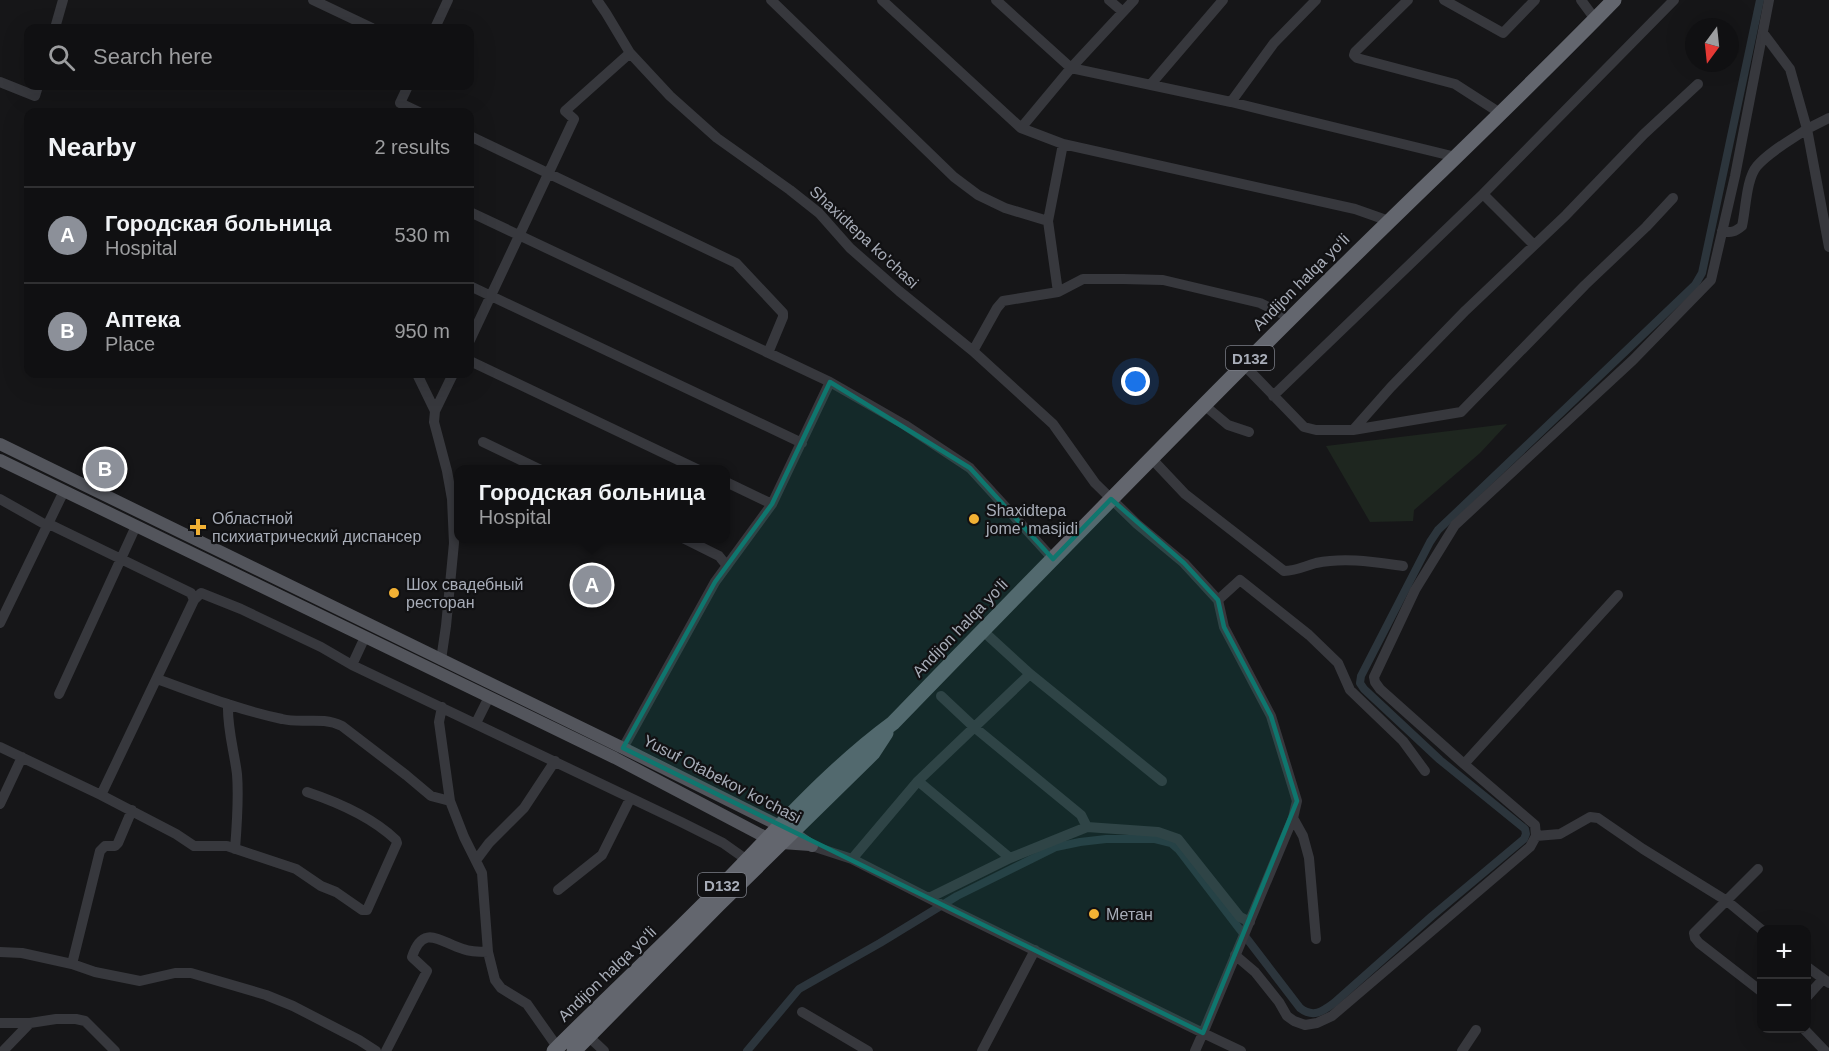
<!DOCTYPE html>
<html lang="en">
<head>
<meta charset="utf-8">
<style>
  :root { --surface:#101012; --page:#19191b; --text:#f1f3f6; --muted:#9c9d9f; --line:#303032; --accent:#8c9099 }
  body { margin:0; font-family:Helvetica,sans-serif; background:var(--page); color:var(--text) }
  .controls { position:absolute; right:18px; bottom:18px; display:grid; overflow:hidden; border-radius:12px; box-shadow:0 6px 24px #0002 }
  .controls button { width:54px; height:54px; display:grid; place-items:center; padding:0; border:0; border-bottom:2px solid var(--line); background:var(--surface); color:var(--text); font:30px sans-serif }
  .compass { position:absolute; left:1685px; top:18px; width:54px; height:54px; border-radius:50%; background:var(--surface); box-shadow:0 6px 24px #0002; rotate:195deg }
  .you { position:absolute; left:1136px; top:382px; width:21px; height:21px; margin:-15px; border:4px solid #fff; border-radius:50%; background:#1a73e8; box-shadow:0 0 0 9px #1a73e833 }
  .badge { display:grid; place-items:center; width:39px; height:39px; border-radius:50%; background:var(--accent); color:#fff; font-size:20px; font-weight:700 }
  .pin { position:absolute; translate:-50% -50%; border:3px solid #fff; box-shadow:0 2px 6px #0006 }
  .popup { position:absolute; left:454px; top:465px; width:276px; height:78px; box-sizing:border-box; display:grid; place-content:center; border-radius:12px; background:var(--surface); filter:drop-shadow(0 2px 4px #0005); font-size:20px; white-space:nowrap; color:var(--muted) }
  .popup b { font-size:22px; color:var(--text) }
  .popup::after { content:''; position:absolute; left:50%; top:100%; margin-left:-12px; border:12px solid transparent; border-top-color:var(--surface) }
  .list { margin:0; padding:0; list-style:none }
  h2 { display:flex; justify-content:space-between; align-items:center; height:78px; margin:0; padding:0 24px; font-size:26px }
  h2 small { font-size:20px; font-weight:400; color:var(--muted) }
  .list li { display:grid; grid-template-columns:39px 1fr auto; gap:18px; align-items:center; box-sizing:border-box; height:96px; padding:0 24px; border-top:2px solid var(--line) }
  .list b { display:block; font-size:22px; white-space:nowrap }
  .list p { margin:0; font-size:20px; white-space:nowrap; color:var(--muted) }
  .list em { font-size:20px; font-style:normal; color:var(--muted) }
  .icon { flex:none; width:33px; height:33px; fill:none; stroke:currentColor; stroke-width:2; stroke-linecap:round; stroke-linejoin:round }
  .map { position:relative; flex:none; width:1829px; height:1051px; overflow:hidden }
  .search { position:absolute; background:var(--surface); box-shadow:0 6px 24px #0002; left:24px; top:24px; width:450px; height:66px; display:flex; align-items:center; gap:15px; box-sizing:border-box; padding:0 21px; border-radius:12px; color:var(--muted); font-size:22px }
  .panel { position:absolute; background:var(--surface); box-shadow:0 6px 24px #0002; left:24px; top:108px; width:450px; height:270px; border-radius:12px }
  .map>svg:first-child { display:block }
  .green { fill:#1e261f }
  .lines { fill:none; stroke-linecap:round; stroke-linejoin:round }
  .canal { stroke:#2c353c; stroke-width:8 }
  .minor { stroke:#37383d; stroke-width:10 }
  .major { stroke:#53555c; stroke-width:12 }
  .highway { stroke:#63666e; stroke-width:15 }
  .marked { fill:#0f766e; fill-opacity:0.2; stroke:#0f766e; stroke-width:4.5; stroke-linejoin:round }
  .poi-dot { fill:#f2b134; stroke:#111113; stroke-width:2 }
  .labels { text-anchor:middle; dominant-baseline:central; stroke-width:4.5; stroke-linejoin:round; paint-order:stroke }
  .shield { fill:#111113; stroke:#7b7e86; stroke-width:1.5 }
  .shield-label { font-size:15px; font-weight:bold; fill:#a8adb8 }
  .street-label { font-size:16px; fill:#a8adb8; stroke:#111113 }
  .poi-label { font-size:16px; fill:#a8adb8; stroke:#111113; text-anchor:start }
</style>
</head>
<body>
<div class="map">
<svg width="1829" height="1051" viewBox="0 0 1829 1051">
  <rect width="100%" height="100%" fill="#161618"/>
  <!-- green -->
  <path class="green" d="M1507 424 1480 453 1414 510 1413 521 1370 522 1326 446Z"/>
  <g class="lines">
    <!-- canal -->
    <path class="canal" d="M747 1051 799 989 880 943 957 896 1056 847 1080 842 1106 839H1155L1171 843 1179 850 1300 1008C1313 1018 1322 1012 1334 1003L1432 916 1524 839 1526 834 1525 829 1440 760 1364 689 1360 683 1361 676 1430 542 1438 530 1695 285 1702 273 1760 0"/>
    <!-- minor -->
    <path class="minor" d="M313 0 372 28
      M597 0 606 13 630 53 670 96 717 138 790 190 819 213 850 248 899 291 973 351 1053 424 1095 483 1137 524 1184 563 1218 600 1224 627 1271 716 1297 801 1293 818 1203 1033 1241 1051
      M771 0 954 177 978 195 1005 208 1048 221 1063 144
      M882 0 1021 128 1063 144 1355 209 1389 221
      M996 0 1071 68 1231 102 1456 157
      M1109 0 1123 12
      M1408 0 1355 52 1354 55 1357 58 1455 84 1500 113
      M1444 0 1503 33 1535 0
      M1581 0 1595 19
      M55 28 63 0
      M435 28 448 0
      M0 82 35 96 38 86
      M1151 84 1223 0
      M408 86 400 103 419 112
      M1231 102 1274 43 1316 0
      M1829 118 1807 129 1829 247
      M1021 128 1071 68 1134 0
      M470 136 736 263 783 313V317L768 353
      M1483 194 1534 245
      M470 212 830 382 905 425 970 468 1053 559
      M1048 221 1058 292
      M1722 231C1731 233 1735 232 1742 226 1746 209 1746 179 1757 166 1770 151 1791 140 1807 129L1790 69 1763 33
      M470 286 802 443
      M470 340 574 119 565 111 630 53
      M973 351 997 308 1003 301 1058 292 1083 279H1123L1163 280 1260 303 1291 318
      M470 361 699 470
      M1244 365 1304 427 1316 430H1353L1461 412 1585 285 1646 227 1673 198
      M417 374 435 411
      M1273 396 1483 194 1674 0
      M1204 405 1228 425 1249 432
      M1353 430 1391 387 1466 310 1566 215 1644 134 1698 84
      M483 442 541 470
      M1151 458 1185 494 1284 571C1296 571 1305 566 1316 563 1345 557 1374 562 1403 566
      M726 482 772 504
      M0 499 46 525H51L191 593 194 600
      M683 538 719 556 727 566
      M1218 600 1240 580 1309 635 1338 663 1350 690 1403 741 1425 771
      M0 623 64 491
      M441 660 446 626 454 543 452 499 447 471 434 422 435 411 453 374
      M352 665 365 637
      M1030 674 1162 781
      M157 679C199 694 239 710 282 719 303 724 321 716 342 726L406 775 431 796 450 801
      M59 694 136 526
      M941 696 974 727 1081 815 1087 827
      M228 704C227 728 234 750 237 774 239 798 237 824 235 849
      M442 707 439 722 450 801 464 837 482 873 488 952 495 980 501 988 527 1004 558 1048
      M476 723 489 697
      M0 747 101 795 176 834 194 846H227L296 869 321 886 336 892 362 910H367L397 843 396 840C372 817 337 802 307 792
      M623 748 715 582 772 504 830 382
      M1464 764 1380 689 1375 682 1374 677 1415 590 1455 525 1633 360 1711 280 1735 176 1769 0
      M918 781 1010 858
      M101 795 194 600 201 593 241 609 321 647 352 665 681 822 723 843 747 860
      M0 804 22 757
      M1293 818 1303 836 1309 858 1316 939
      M1536 836 1560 834 1590 817 1598 818 1643 849 1727 901 1762 930
      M812 846 852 859 950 909 1203 1033 1195 1051
      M477 859 489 843 524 808 555 761
      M852 859 918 781 1030 674 983 631
      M1758 869 1694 933 1695 938 1699 943 1762 992
      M558 890 602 855 630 799
      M929 898 1010 858 1087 827 1158 832 1178 839 1240 917 1250 922
      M0 952 22 953 72 964 95 972 140 981 175 973H191L266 995 293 1006 359 1040 376 1051
      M1235 955 1255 972 1279 1002 1287 1016 1294 1021 1305 1025 1317 1023 1332 1016 1530 847 1536 836 1535 825 1464 764 1618 595
      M72 964 100 851 105 846H115L118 843 132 810
      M1806 966 1829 983
      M1806 998 1823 979
      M802 1012 868 1051
      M0 1023H30
      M1803 1028 1825 1051
      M588 1036 604 1051
      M3 1051 30 1023 56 1019H76L85 1021 115 1051
      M386 1051 427 971 412 957C423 923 440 942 463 949 471 952 479 952 488 952
      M982 1051 1035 950
      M1462 1051 1476 1030"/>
    <!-- major -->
    <path class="major" d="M0 444 623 748 792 832 812 846
      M0 460 615 758 767 838 782 843 810 845"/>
    <!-- highway -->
    <path class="highway" d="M554 1051C609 996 666 943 721 887 776 831 829 770 893 723 1025 587 1157 451 1292 317 1399 210 1509 108 1614 0
      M574 1051 718 905 873 753 886 733"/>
  </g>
  <!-- marked area -->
  <path class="marked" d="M830 382 970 468 1053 559 1111 499 1184 563 1218 600 1224 627 1271 716 1297 801 1203 1033 623 748 715 582 772 504Z"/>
  <!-- markers -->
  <g class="poi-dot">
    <circle cx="974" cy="519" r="6"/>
    <path d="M195 518h6v6h6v6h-6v6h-6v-6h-6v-6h6z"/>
    <circle cx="394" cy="593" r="6"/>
    <circle cx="1094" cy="914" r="6"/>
  </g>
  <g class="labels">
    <!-- shield labels -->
    <g class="shield">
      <rect x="1226" y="346" width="48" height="24" rx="4.5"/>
      <rect x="698" y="873" width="48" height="24" rx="4.5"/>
    </g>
    <g class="shield-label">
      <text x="1250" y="358">D132</text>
      <text x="722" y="885">D132</text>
    </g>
    <!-- street labels -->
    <g class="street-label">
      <text transform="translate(864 237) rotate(43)">Shaxidtepa ko'chasi</text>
      <text transform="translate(1301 282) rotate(-45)">Andijon halqa yo‘li</text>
      <text transform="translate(960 628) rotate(-46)">Andijon halqa yo‘li</text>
      <text transform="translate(722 779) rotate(27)">Yusuf Otabekov ko'chasi</text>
      <text transform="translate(607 974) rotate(-44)">Andijon halqa yo‘li</text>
    </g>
    <!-- poi labels -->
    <g class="poi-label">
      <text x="986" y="510">Shaxidtepa<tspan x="986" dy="18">jome' masjidi</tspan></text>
      <text x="212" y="518">Областной<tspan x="212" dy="18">психиатрический диспансер</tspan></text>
      <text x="406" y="584">Шох свадебный<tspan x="406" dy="18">ресторан</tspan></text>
      <text x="1106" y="914">Метан</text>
    </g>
  </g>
</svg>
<div class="controls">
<button>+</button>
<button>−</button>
</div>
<svg class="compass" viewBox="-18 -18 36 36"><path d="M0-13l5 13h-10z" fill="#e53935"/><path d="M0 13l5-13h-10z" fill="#9c9d9f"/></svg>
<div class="you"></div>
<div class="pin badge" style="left:592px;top:585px">A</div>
<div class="popup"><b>Городская больница</b>Hospital</div>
<div class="pin badge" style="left:105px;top:469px">B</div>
<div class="search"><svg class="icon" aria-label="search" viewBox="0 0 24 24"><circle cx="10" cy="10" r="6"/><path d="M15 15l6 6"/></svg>Search here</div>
<section class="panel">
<h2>Nearby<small>2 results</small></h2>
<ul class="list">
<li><span class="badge">A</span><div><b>Городская больница</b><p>Hospital</p></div><em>530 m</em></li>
<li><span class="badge">B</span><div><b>Аптека</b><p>Place</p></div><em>950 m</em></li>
</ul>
</section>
</div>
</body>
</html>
